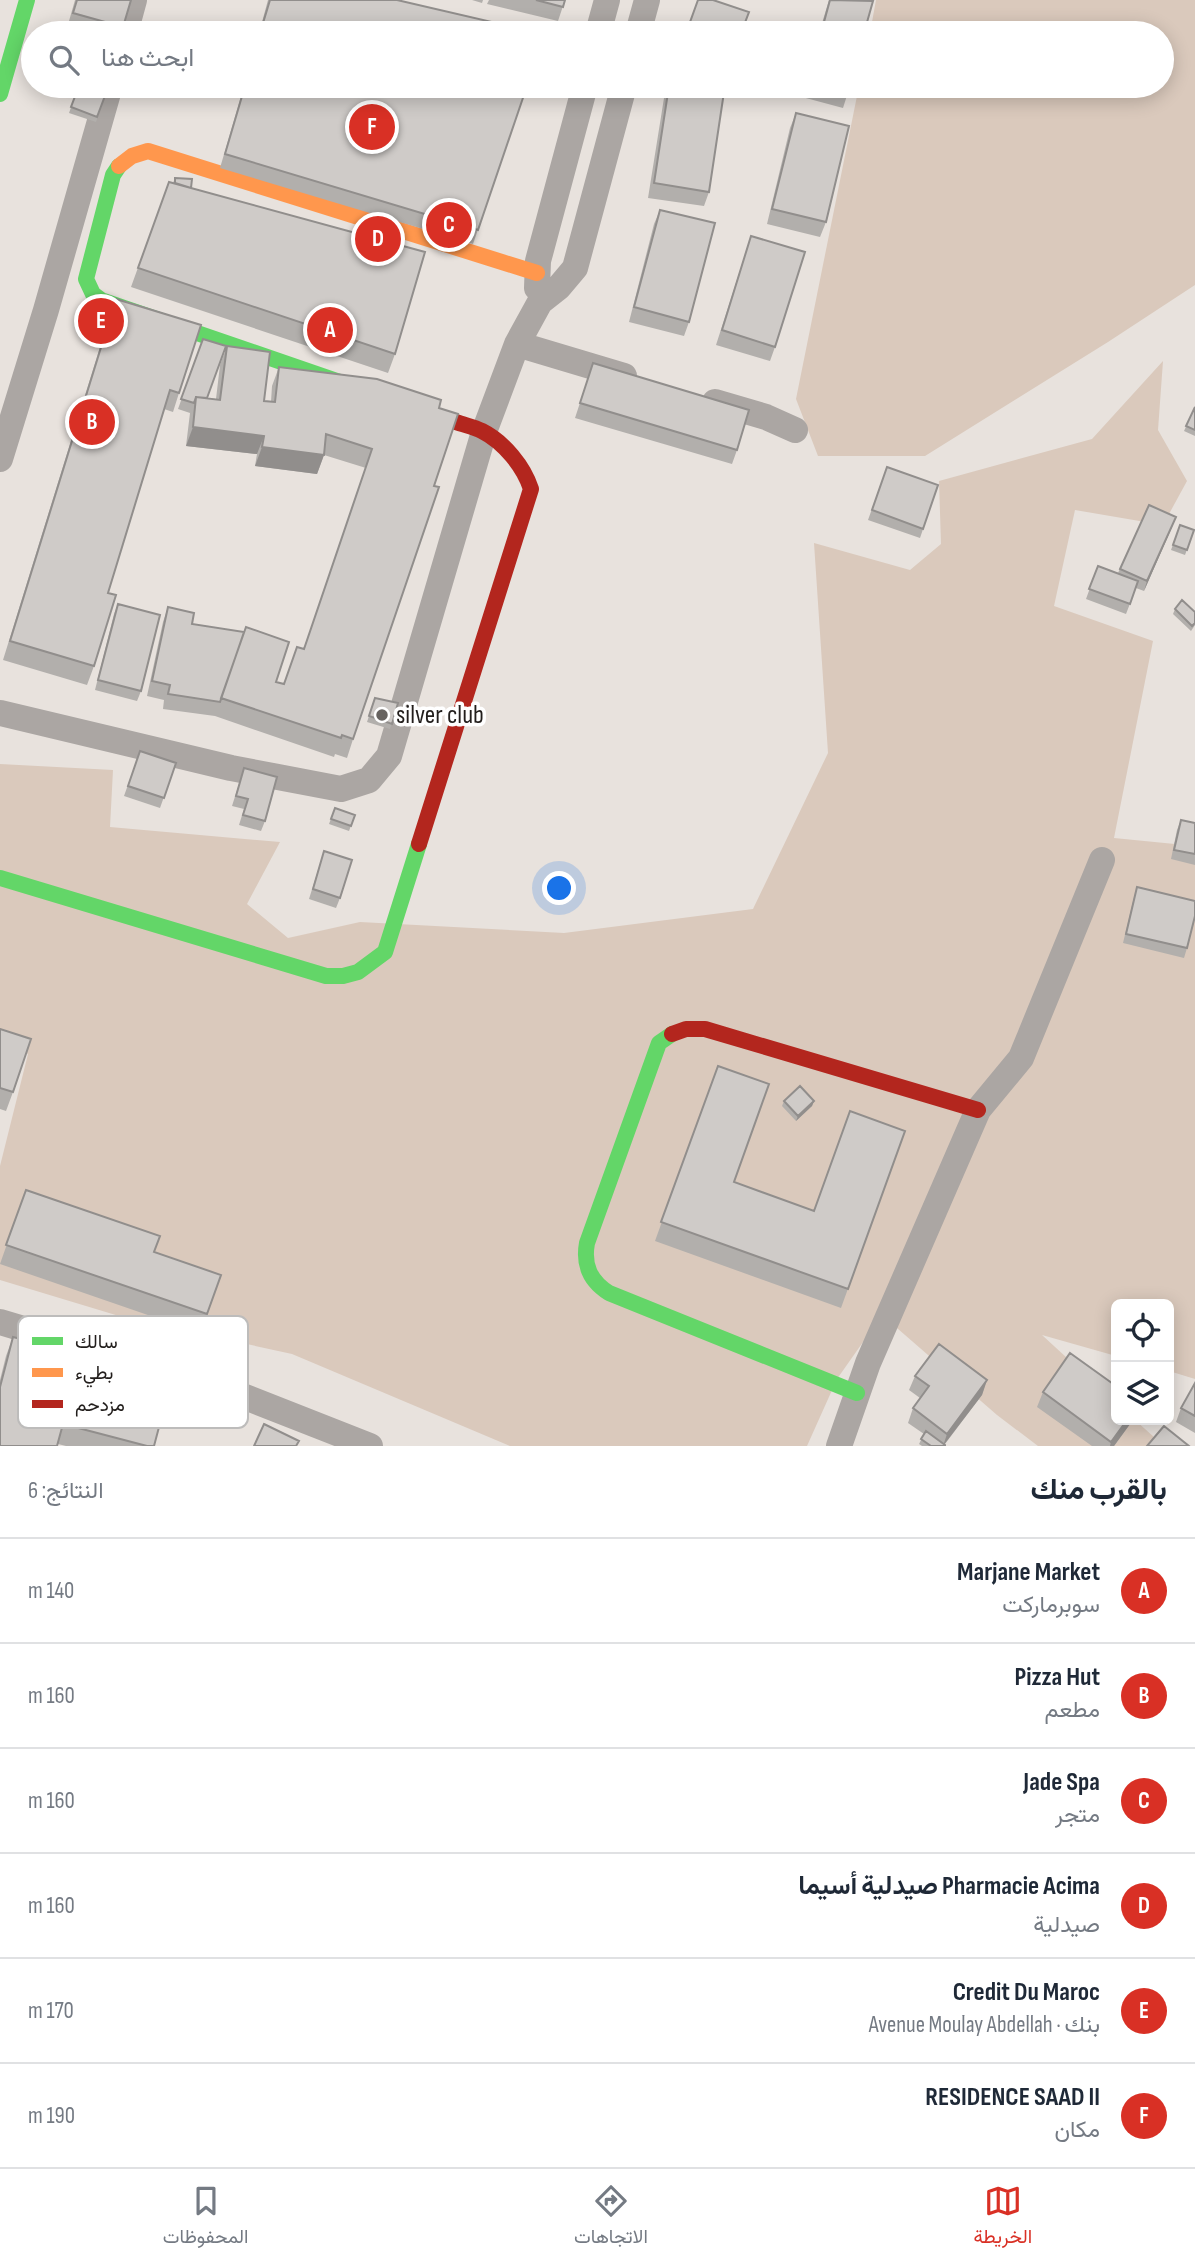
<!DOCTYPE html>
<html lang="ar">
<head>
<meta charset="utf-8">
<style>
  :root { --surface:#fff; --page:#f6f6f7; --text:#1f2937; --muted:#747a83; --line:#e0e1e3; --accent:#d93025 }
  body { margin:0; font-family:"Sofia Sans Condensed",Vazirmatn,sans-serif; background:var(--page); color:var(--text); direction:rtl }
  .controls { position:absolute; right:21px; bottom:21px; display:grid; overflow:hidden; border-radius:10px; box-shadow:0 4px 18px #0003 }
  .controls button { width:63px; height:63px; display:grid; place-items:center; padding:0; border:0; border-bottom:2px solid var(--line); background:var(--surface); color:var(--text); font:35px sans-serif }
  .you { position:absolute; left:560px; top:889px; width:24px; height:24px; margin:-18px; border:5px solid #fff; border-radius:50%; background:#1a73e8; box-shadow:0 0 0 10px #1a73e833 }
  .badge { display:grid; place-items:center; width:46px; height:46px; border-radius:50%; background:var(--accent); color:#fff; font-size:23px; font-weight:700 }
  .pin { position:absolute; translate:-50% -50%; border:4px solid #fff; box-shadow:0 2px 7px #0006 }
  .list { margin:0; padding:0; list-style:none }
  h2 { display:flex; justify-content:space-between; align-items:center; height:91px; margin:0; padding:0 28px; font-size:30px }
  h2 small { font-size:23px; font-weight:400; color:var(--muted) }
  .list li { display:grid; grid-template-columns:46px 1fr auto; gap:21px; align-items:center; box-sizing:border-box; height:105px; padding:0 28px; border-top:2px solid var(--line) }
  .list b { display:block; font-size:26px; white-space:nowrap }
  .list p { margin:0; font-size:23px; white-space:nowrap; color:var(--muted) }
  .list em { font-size:23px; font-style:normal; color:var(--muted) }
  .icon { flex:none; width:38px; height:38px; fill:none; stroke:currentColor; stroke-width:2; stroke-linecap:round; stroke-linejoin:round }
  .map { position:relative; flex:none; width:1195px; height:1446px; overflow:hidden; direction:ltr }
  .search { position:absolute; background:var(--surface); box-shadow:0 4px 18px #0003; left:21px; right:21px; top:21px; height:77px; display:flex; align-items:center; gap:18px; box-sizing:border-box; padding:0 24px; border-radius:38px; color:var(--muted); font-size:26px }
  .sheet { height:721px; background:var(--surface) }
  nav { display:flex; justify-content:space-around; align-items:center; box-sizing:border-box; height:98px; border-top:2px solid var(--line); background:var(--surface); font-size:19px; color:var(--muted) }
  nav a { display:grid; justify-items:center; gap:4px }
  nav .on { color:var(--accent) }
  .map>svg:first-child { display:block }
  .green { fill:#dac9bc }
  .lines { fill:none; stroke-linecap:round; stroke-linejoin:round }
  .street { stroke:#aba6a3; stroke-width:26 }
  .fast { stroke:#63d668; stroke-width:16 }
  .slow { stroke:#ff974d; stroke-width:16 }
  .jam { stroke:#b3261e; stroke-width:16 }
  .wall { fill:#b2afac }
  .shaded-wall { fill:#918e8c }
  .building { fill:#cfcbc8; stroke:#918e8c; stroke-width:2 }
  .poi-dot { fill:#676360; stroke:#fff; stroke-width:2.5 }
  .labels { text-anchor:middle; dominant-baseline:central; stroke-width:7; stroke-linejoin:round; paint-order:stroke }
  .poi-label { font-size:26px; fill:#221e1c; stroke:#fff; text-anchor:start }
  .key { fill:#fff; stroke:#bdbcbb; stroke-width:2 }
  .key-label { font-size:19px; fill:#221e1c }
</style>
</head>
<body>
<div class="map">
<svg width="1195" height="1446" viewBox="0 0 1195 1446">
  <rect width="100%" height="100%" fill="#e8e2dd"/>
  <!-- green -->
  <path class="green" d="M876 0H1195V285L1108 342 925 456H818L796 399 859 86H1162V33H870Z
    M1163 361 1158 430 1187 481 1163 525 1075 510 1054 606 1153 641 1114 838 1195 846V1379L1169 1371V1304H1116V1356L1042 1335 1116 1403V1420H1135L1164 1446H1038L997 1415 882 1315 837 1379 807 1446H510L292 1354 119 1316 0 1280V1166L28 1054 0 1041V764L113 770 110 827 280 842 247 904 288 938 360 922 564 933 753 909 828 753 814 543 910 570 941 544 939 481 1092 439Z"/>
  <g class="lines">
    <!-- street -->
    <path class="street" d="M125 33 134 0
      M598 33 607 0
      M638 33 647 0
      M537 288 538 261 585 86
      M517 344 624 376
      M715 402 766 417 795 430
      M0 459 46 310 110 86
      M0 713 231 768 341 789 369 780 389 756 484 432 517 344 540 302 559 287 575 268 624 86
      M0 1322 230 1391 370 1446
      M839 1446 868 1363 978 1110 1021 1058 1102 860"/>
    <!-- fast -->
    <path class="fast" d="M0 94 27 0
      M119 166 113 175 86 279 93 294 101 300 456 422
      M0 878 326 976H343L358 972 385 952 419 844
      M672 1034 659 1043 587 1243C583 1265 590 1281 609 1293L857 1393"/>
    <!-- slow -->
    <path class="slow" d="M119 166 132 156 148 151 537 273"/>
    <!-- jam -->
    <path class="jam" d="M419 844 531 489C524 467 504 442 482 431 474 427 464 425 456 422
      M672 1034 686 1029H705L978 1110"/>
  </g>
  <!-- wall -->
  <path class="wall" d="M75 0H131L121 33H84L67 28Z
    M268 0H397L539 33H259Z
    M472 0H483L482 3Z
    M489 0H565L558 21 487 4Z
    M698 0 741 33H686Z
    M829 0H870L864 33H819Z
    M71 86H102L100 91 106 93 96 122 69 113 78 88Z
    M244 86H527L473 244 220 168Z
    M669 86 709 192 704 206 648 198 664 98Z
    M805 86H850L843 108 802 97Z
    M796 113 826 222 820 237 767 224 790 128Z
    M175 178 191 188 395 354 388 373 131 287 169 182 173 183Z
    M660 210 689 322 684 336 629 322 654 224Z
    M751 236 775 347 770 361 716 345Z
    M116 299 179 393 173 412 164 409 108 593 94 666 87 685 3 660 109 318Z
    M203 339 207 398 216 399 220 365 227 346 264 401 271 402 272 386 279 367 439 408 434 486 347 758 335 754 334 757 215 716 163 709 164 700 147 696 163 622 168 607 276 682 284 684 304 649 366 468 324 455 317 474 255 466 257 454 186 446 190 413 178 409Z
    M593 363 737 450 732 464 575 418Z
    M1195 407V436L1184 431Z
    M887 467 938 485 920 538 868 520Z
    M1149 505 1172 527 1144 591 1136 588 1126 614 1086 599 1098 566 1118 573Z
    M1180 525 1194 530 1185 555 1171 550Z
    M118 604 141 691 137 701 95 690 114 614Z
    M1175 609 1195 625 1191 631 1173 614Z
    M375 698 398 703 390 729 367 722Z
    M140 751 176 763 160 808 124 796Z
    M244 768 265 821 261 831 239 825 244 809 232 806Z
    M335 808 355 815 349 831 329 824Z
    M1181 820 1195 823V865L1171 859 1177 830Z
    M324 851 340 898 336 908 309 899Z
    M1137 887 1187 948 1184 958 1123 943 1134 897Z
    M0 1029 13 1092 6 1111 0 1109Z
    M718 1066 734 1182 814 1211 905 1131 841 1308 655 1241Z
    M784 1101H814L812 1106 796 1121 782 1106Z
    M26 1190 154 1252 221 1275 200 1333 0 1264Z
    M13 1337 154 1446H66L58 1444 0 1446V1380L6 1356Z
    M915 1376 987 1380 982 1395 945 1444V1446H922L919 1444 924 1434 908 1423 913 1408 920 1398 909 1390Z
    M1195 1383V1433L1176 1422 1181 1408Z
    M1043 1392 1116 1420H1133L1114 1446H1092L1037 1407Z"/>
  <!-- shaded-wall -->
  <path class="shaded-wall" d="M193 427 264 436 257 454 186 446Z
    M262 447 324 455 317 474 255 466Z
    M1176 517 1172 527 1144 591 1147 581Z
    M814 1101 812 1106 796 1121 798 1116Z
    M987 1380 982 1395 943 1446 947 1434Z
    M1127 1420H1133L1114 1446H1110L1111 1442Z"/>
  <!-- building -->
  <path class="building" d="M77 0H131L123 27 73 13Z
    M270 0H397L539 33H260Z
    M536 0H565L563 7Z
    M698 0H713L749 12 741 33H699L701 29 689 25Z
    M830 0 873 1 864 33H821Z
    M88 24 117 31 116 33H85Z
    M776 29V33H745V32Z
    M79 86H86L106 93 97 117 71 107Z
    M245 86H527L478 230 225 154Z
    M669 86H682L724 92 709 192 654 183Z
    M820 86H850L848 93Z
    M796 113 849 126 826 222 772 209Z
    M175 178 192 179 191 188 175 183Z
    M169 182 425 252 395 354 138 268Z
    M660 210 715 223 689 322 634 307Z
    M751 236 805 252 775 347 722 330Z
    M116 299 201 325 179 393 170 390 108 593 116 595 94 666 10 641Z
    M203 339 226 346 207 398 196 397 194 403 181 399Z
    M227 346 270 352 264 401 275 402 279 367 377 379 441 400 439 408 458 414 434 486 439 487 353 739 342 735 341 738 221 698 246 627 289 642 276 682 284 684 297 647 304 649 372 449 326 434 324 455 262 447 264 436 193 427 196 397 220 400Z
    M593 363 749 410 737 450 580 403Z
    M1195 407V430L1186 426Z
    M887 467 938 485 923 529 872 510Z
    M1149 505 1176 517 1147 581 1120 569Z
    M1180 525 1194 530 1187 550 1173 545Z
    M1098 566 1138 581 1130 604 1089 589Z
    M1182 600 1195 612V623L1192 626 1175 609Z
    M118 604 160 615 141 691 98 680Z
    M168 607 194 613 192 624 244 632 220 702 168 694 170 685 152 681Z
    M375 698 398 703 392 724 369 716Z
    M140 751 176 763 164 798 128 786Z
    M244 768 277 777 265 821 243 815 248 799 236 796Z
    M335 808 355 815 351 826 331 819Z
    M1181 820 1195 823V854L1174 850Z
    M324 851 352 860 340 898 313 889Z
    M1137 887 1195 901V916L1187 948 1126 934Z
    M0 1029 31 1039 13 1092 0 1088Z
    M718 1066 769 1084 734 1182 814 1211 850 1111 905 1131 848 1289 661 1222Z
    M800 1086 814 1101 798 1116 784 1101Z
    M26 1190 160 1236 154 1252 221 1275 207 1314 6 1245Z
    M13 1337 172 1378 154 1446H147L63 1424 57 1446H0V1387Z
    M939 1344 987 1380 947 1434 913 1408 929 1386 915 1376Z
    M1070 1353 1116 1386V1420H1127L1111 1442 1043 1392Z
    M1195 1383V1416L1181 1408Z
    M264 1424 299 1441 296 1446H254Z
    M1164 1426 1189 1446H1147Z
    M926 1431 945 1445V1446H931L921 1439Z"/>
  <!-- markers -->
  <circle class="poi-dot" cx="382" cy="715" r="7"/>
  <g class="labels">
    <!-- poi labels -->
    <g class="poi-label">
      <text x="396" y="715">silver club</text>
    </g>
  </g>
  <!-- legend -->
  <rect x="18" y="1316" width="230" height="112" rx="10" class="key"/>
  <rect x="32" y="1337" width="31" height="8" fill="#63d668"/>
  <rect x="32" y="1368" width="31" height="9" fill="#ff974d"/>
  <rect x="32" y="1400" width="31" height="8" fill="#b3261e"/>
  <g class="key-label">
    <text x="75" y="1348">سالك</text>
    <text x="75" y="1379">بطيء</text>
    <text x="75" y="1411">مزدحم</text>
  </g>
</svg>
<div class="controls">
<button><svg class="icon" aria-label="locate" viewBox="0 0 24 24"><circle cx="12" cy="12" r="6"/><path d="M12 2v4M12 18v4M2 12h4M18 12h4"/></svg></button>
<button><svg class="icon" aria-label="layers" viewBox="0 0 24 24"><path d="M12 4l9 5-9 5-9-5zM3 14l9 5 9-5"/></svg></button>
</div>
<div class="you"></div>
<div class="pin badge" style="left:330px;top:330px">A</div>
<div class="pin badge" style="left:92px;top:422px">B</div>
<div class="pin badge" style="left:449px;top:225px">C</div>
<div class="pin badge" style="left:378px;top:239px">D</div>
<div class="pin badge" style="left:101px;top:321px">E</div>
<div class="pin badge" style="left:372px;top:127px">F</div>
<div class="search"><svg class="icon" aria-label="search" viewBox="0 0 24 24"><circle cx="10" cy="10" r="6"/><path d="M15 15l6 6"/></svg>ابحث هنا</div>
</div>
<section class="sheet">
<h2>بالقرب منك<small>النتائج: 6</small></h2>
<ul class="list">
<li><span class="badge">A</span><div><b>Marjane Market</b><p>سوبرماركت</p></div><em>140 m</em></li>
<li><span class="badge">B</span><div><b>Pizza Hut</b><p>مطعم</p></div><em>160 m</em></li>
<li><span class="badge">C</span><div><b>Jade Spa</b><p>متجر</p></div><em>160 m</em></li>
<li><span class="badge">D</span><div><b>Pharmacie Acima صيدلية أسيما</b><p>صيدلية</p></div><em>160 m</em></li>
<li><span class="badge">E</span><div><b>Credit Du Maroc</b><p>بنك · Avenue Moulay Abdellah</p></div><em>170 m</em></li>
<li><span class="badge">F</span><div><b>RESIDENCE SAAD II</b><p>مكان</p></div><em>190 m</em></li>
</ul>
</section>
<nav>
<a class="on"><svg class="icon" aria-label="map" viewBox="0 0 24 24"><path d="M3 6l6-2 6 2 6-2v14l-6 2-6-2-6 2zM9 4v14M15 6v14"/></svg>الخريطة</a>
<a><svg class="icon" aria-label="directions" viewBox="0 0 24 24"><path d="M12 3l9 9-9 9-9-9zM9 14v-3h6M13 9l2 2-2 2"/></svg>الاتجاهات</a>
<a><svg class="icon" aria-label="saved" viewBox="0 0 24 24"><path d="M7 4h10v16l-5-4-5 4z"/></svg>المحفوظات</a>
</nav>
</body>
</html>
